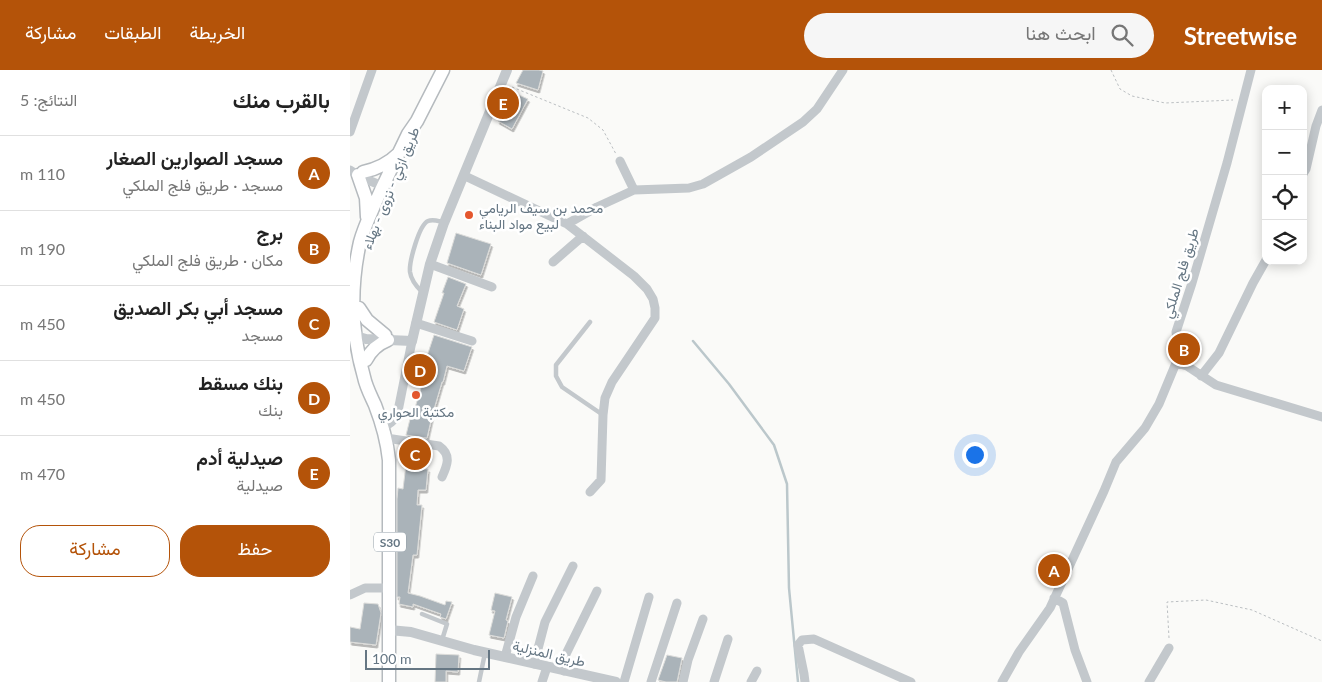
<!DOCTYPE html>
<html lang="ar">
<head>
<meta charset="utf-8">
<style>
  :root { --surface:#fff; --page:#f6f6f6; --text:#222; --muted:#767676; --line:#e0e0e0; --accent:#b45309 }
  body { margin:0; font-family:Lato,Vazirmatn,sans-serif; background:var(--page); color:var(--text); direction:rtl }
  .controls { position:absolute; right:15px; top:15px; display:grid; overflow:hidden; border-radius:10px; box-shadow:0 2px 12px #0003 }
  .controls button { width:45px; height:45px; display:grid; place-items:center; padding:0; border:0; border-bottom:1px solid var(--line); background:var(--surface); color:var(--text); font:25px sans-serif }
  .scale { position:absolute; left:15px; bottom:12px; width:125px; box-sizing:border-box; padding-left:5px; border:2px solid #657683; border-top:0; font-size:14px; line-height:18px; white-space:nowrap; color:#657683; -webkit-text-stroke:4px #fff; paint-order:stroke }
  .you { position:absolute; left:624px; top:384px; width:18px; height:18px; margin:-12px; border:4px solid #fff; border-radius:50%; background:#1a73e8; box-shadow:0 0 0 8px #1a73e833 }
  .badge { display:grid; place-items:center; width:32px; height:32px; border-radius:50%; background:var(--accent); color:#fff; font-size:16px; font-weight:700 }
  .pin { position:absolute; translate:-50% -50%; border:2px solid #fff; box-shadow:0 1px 5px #0006 }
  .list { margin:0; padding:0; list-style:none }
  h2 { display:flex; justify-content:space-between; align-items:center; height:65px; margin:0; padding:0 20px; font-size:21px }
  h2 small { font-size:16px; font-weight:400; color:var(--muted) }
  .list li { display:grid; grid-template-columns:32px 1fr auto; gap:15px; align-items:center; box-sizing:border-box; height:75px; padding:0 20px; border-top:1px solid var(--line) }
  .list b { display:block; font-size:19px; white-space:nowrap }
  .list p { margin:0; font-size:16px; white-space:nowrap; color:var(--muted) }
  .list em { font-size:16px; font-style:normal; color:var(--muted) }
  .actions { display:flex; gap:10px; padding:15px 20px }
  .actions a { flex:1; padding:11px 0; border:1px solid var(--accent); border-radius:20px; text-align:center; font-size:18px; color:var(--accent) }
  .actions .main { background:var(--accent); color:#fff }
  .icon { flex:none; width:28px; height:28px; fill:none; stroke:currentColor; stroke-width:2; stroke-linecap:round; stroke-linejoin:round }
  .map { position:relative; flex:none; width:972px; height:612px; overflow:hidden; direction:ltr }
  header { display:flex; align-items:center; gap:30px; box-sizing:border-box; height:70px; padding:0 25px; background:var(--accent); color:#fff }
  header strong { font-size:24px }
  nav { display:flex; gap:28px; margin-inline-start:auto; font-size:18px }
  .search { width:350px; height:45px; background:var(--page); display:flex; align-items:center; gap:12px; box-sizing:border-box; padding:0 18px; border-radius:28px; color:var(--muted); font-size:19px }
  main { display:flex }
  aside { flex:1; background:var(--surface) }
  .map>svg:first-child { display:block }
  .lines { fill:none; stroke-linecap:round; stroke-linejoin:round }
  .stream { stroke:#bbc7cb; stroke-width:2.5 }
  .building { fill:#aab3b9; stroke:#dcdcda; filter:url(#shadow) }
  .primary-casing { stroke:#b5babe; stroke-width:15 }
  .path { stroke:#bbbfc2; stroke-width:1; stroke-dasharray:2.5 2.5; stroke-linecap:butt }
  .service { stroke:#c3c8cc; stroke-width:4.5 }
  .minor { stroke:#c3c8cc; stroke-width:9 }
  .tertiary { stroke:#c3c8cc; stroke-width:10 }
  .primary { stroke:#fff; stroke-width:12 }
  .poi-dot { fill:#e4572e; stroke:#fff; stroke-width:2 }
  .labels { text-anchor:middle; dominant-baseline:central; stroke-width:5; stroke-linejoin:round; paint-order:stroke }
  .shield { fill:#fff; stroke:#939fa8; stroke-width:1 }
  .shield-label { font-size:12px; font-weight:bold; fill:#657683 }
  .street-label { font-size:14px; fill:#657683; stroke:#fff }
  .poi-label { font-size:14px; fill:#657683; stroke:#fff; text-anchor:start }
</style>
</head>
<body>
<header>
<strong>Streetwise</strong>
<div class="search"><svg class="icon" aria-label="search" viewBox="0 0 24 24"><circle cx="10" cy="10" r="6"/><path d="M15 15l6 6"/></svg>ابحث هنا</div>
<nav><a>الخريطة</a><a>الطبقات</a><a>مشاركة</a></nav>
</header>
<main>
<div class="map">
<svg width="972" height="612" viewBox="0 0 972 612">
  <defs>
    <filter id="shadow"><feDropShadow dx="1.5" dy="3" stdDeviation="0" flood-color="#0004"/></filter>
  </defs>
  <rect width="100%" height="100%" fill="#fafaf8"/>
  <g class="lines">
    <!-- stream -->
    <path class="stream" d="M343 271 379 314 424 375 437 414 439 518 448 612"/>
  </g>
  <!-- building -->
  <path class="building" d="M173 0H189L193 1 188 20 166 13Z
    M162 22 178 29 162 59 148 51Z
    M106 163 141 174 131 205 97 193Z
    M98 207 116 214 107 236 114 239 107 260 84 252 94 223H92Z
    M84 265 122 277 114 301 97 296 93 312H92L82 346 77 368 56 365 62 341H64L74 308 78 290 76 289Z
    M58 378 73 380 72 399H78L76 420H68L67 435H72L67 485H63L58 523 70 526 95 535 96 531 102 532 96 549 90 547 91 544 63 534V537L49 534 50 527H47V429L48 418 53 419Z
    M708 494 709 504 700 505 698 496Z
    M145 523 162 527 156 550 158 551 154 568 139 565 145 541 141 540Z
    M14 533 28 534 31 543 26 575 0 572V557L10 559Z
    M86 584 109 585 108 602 96 601V612H85Z
    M317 585 332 588 327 612H316L308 610Z"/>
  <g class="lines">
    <!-- primary casing -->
    <g class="primary-casing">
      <path id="primary" d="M13 102C27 99 38 94 48 84
        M8 105 16 128 17 147
        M9 238 17 250 35 265
        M16 290C21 280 28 274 38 270
        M39 612V390C37 371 32 353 25 335 21 326 16 317 14 307 1 262 0 217 10 172 14 157 21 143 27 129 37 107 48 85 58 64L67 51 93 0"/>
    </g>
    <!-- path -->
    <path class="path" d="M761 0 770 19 782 26 815 33 883 30
      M162 17 238 48 253 60 266 84
      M819 568 817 532 856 530 902 540 972 571"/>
    <!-- service -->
    <path class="service" d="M72 222C66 216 61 210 60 202 59 192 69 155 78 151 83 149 88 151 93 152
      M240 252 206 295V306L212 317 253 345
      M72 544 97 554 92 570
      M129 612 135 583"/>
    <!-- minor -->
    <path class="minor" d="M0 62 22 0
      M270 91 284 120
      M0 100 11 107 37 118
      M953 104 956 99 966 56 972 40
      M115 106 217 154 284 206 297 219 303 229 305 238V248L262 312 255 328 253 345 251 410 240 422
      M217 154 247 137 284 120 339 118 353 114 401 87 453 52 467 39 493 0
      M203 192 233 166
      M80 194 142 217
      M66 253 122 271
      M826 293 837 296 866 315 972 347
      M851 306 869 283 903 213 916 190
      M33 357C41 354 45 350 48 341L62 271
      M36 368 89 376C102 385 97 396 92 407
      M0 525 15 518H39
      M704 528 713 533 725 580 737 612
      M155 587 166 547 183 506
      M184 594 195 552 223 496
      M214 601 216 584 247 521
      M192 612 197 597
      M274 612 299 527
      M301 612 327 533
      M333 612 338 590 353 549
      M364 612 378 569
      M401 612 407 601
      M455 612 454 604 448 575 452 570 464 569 561 612
      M652 612 669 582 700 538 754 421 766 392 795 358 809 334 826 293 828 277 826 262 842 213 877 93 901 0
      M799 612 819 578"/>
    <!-- tertiary -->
    <path class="tertiary" d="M4 259 9 267 16 269 62 271 80 194 94 153 157 0
      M39 560 61 562 124 580 266 612"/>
    <!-- primary -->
    <use href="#primary" class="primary"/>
  </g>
  <!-- markers -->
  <g class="poi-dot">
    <circle cx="119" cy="145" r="5"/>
    <circle cx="66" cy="325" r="5"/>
  </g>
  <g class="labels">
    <!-- shield labels -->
    <rect class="shield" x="24" y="462.5" width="32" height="19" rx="4"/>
    <g class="shield-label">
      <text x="40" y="472">S30</text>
    </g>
    <!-- street labels -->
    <g class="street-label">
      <text transform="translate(40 118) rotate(-68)">طريق ازكي - نزوى - بهلاء</text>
      <text transform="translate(830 203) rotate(-73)">طريق فلج الملكي</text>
      <text transform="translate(199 583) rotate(13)">طريق المنزلية</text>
    </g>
    <!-- poi labels -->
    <g class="poi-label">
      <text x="129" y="137">محمد بن سيف الريامي<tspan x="129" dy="16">لبيع مواد البناء</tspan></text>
      <text x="66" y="341" text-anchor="middle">مكتبة الحواري</text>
    </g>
  </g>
</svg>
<div class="controls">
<button>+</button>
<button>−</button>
<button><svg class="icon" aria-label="locate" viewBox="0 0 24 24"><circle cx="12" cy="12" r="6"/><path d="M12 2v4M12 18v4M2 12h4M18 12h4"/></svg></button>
<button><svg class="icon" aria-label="layers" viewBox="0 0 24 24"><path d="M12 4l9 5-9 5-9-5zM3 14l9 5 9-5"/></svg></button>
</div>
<div class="scale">100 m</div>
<div class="you"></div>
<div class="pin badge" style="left:704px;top:500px">A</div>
<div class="pin badge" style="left:834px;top:279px">B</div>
<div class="pin badge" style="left:65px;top:384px">C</div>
<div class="pin badge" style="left:70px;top:300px">D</div>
<div class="pin badge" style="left:153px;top:33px">E</div>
</div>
<aside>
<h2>بالقرب منك<small>النتائج: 5</small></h2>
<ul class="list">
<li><span class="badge">A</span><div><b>مسجد الصوارين الصغار</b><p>مسجد · طريق فلج الملكي</p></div><em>110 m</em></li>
<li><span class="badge">B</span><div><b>برج</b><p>مكان · طريق فلج الملكي</p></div><em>190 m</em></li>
<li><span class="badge">C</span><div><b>مسجد أبي بكر الصديق</b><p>مسجد</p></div><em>450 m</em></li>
<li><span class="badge">D</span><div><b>بنك مسقط</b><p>بنك</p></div><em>450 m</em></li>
<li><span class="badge">E</span><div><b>صيدلية أدم</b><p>صيدلية</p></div><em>470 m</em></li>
</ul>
<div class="actions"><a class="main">حفظ</a><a>مشاركة</a></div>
</aside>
</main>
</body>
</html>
